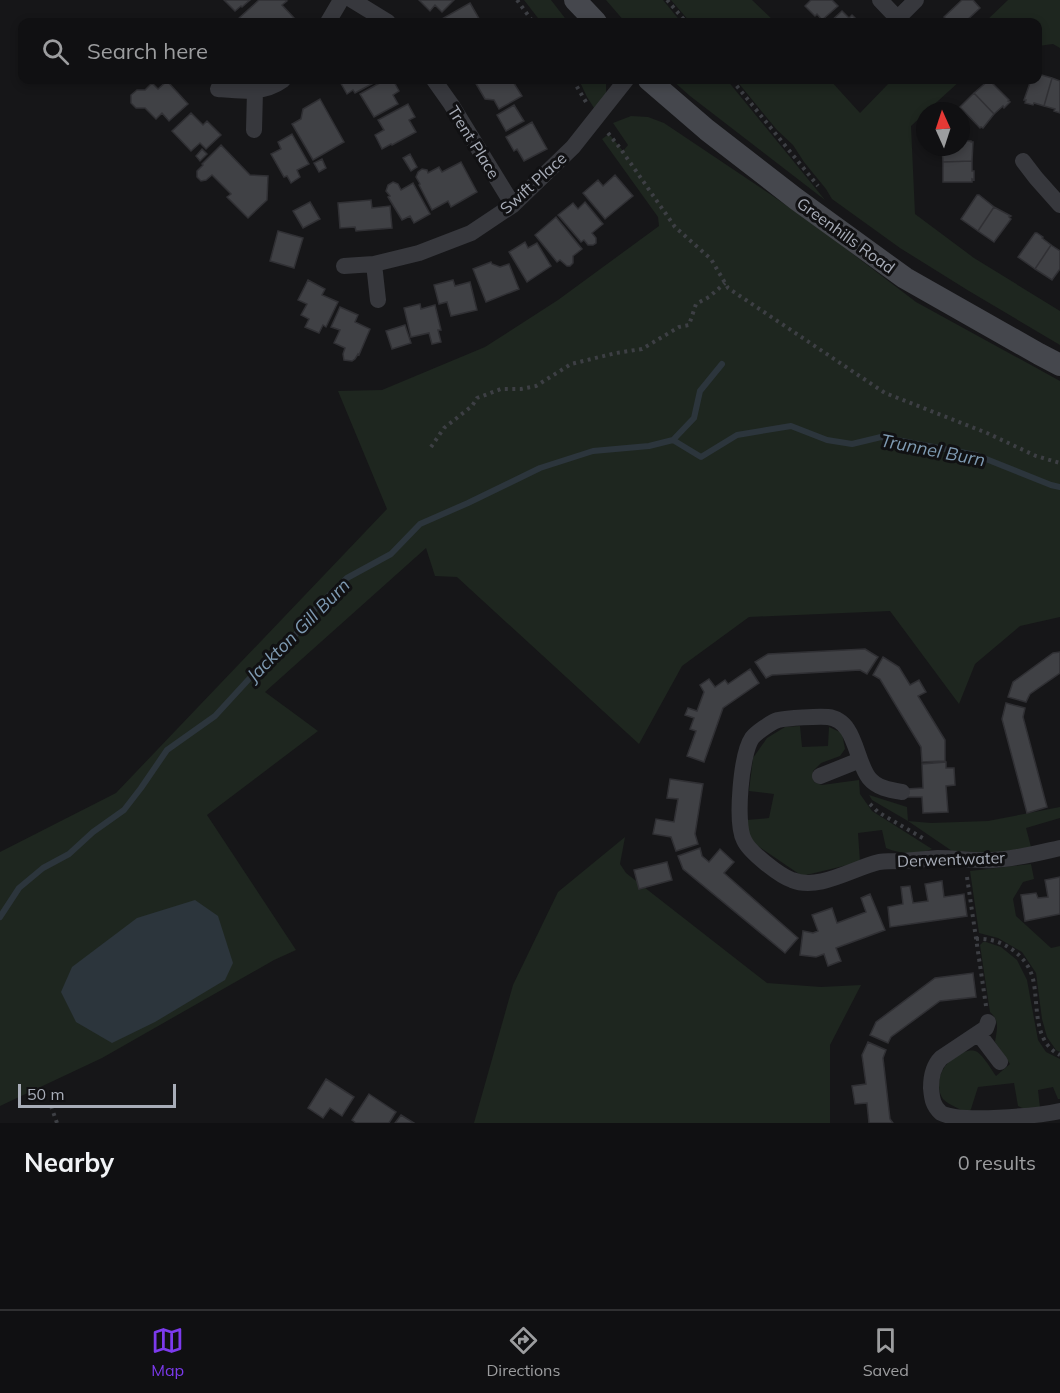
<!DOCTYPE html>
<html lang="en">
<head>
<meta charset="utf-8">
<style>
  :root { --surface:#101012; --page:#19191b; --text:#f1f3f6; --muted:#9c9d9f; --line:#303032; --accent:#7c3aed }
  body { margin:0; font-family:Mulish,sans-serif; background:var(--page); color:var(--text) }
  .compass { position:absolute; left:916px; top:102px; width:54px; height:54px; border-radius:50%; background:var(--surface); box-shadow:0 3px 9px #0003; rotate:357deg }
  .scale { position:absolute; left:18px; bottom:15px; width:158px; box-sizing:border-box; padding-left:6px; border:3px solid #a8adb8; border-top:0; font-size:16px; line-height:21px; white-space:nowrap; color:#a8adb8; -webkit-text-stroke:4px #111113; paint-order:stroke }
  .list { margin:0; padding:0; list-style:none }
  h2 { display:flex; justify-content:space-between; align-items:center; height:78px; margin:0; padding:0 24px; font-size:26px }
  h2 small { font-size:20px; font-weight:400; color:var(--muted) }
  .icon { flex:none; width:33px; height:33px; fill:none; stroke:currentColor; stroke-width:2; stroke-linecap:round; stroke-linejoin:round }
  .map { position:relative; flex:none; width:1060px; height:1123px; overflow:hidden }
  .search { position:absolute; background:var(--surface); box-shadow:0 3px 9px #0003; left:18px; right:18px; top:18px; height:66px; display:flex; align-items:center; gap:15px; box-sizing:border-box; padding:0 21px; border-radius:12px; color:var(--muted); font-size:22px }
  .sheet { height:186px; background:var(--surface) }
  nav { display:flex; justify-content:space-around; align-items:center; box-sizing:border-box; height:84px; border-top:2px solid var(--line); background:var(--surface); font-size:16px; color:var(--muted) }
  nav a { display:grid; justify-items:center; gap:3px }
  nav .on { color:var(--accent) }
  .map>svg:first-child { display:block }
  .green { fill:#1e261f }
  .water { fill:#2c353c }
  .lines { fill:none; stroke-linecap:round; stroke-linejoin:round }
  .stream { stroke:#2c353c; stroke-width:6 }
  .building { fill:#404145; stroke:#303034; stroke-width:1.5 }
  .path { stroke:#3d3f44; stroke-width:4; stroke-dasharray:3 4.5; stroke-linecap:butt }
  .street { stroke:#37383d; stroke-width:16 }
  .secondary { stroke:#45474d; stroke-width:22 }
  .labels { text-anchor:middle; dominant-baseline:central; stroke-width:6; stroke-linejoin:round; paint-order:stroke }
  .street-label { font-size:16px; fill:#a8adb8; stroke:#111113 }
  .water-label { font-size:18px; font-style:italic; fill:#7f9bb3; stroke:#111113 }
</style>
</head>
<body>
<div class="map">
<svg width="1060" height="1123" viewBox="0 0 1060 1123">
  <rect width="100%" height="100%" fill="#161618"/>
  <!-- green -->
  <path class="green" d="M524 0H551L568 22H541Z
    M606 0H663L681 22H625Z
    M671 0H752L775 22H690Z
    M1008 0H1060V48L1053 44 1038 46V22H985Z
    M579 80H606V94L596 111 587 97Z
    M672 80H727L825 200 690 96Z
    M736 80H830L860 113 892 80H961L927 111H925V113L911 126 915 214 974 258 1060 311V345L969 291 900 248 832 199 826 189 804 162 793 145 777 130Z
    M631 116 648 117 664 123 770 194 824 232 916 302 1060 381V617L1020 626 975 664 959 704 890 611 749 617 682 666 639 744 457 577 435 576 426 548 265 692 318 731 207 815 296 950 274 960 102 1058 0 1106V852L116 793 387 509 338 391 382 390 485 347 558 300 659 226 658 217 602 139 609 134 623 151 628 145 613 123Z
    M800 726 802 747 828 746 829 727 842 733 845 749 840 756 821 763 813 771 814 782 822 785 859 780 860 794 872 811 932 849C918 855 900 854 886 848L882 830 858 833 860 862 802 876 755 844 746 833 747 820 769 818 774 794 749 791 753 758 767 738 785 727Z
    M869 795 907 807 908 821 931 823 988 821 1060 807V818L1026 828 1031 847 997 853 952 851 908 821 872 800Z
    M625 837 620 864 626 873 767 983 821 987 861 985 830 1045V1123H474L513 985 558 892Z
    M1031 864 1034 879 1023 882 1013 899 1016 916 1051 948 1060 946V1052L1056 1050 1047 1037 1042 1019 1036 973 1022 952 998 938 979 933 970 871Z
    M983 942H986L1001 947 1017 960 1027 980 1038 1040 1046 1052 1060 1059V1099H1058L1053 1087 1038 1090 1040 1108 1029 1111 1018 1106 1014 1083 978 1087 971 1109 968 1113C960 1109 949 1105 943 1099 937 1091 938 1076 944 1068 949 1060 965 1048 975 1051 982 1053 991 1069 996 1076L1010 1064 995 1042C997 1029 1000 1021 990 1012L980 945Z"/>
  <!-- water -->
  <path class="water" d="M195 900 218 916 233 963 225 980 155 1022 112 1043 76 1022 61 992 72 967 137 918Z"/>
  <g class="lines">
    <!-- stream -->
    <path class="stream" d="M673 440 701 457 737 435 791 426 827 440 852 444 881 437 976 455 1051 485 1060 487
      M0 917 19 888 43 868 69 854 93 832 124 810 141 788 167 750 215 716 249 679 285 648 317 607 347 578 391 554 420 524 468 503 540 468 593 451 649 446 673 440 694 418 700 391 722 364"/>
  </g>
  <!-- building -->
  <path class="building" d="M224 0H250L242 7 241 6 235 11Z
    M259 0H285L287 1 282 5 294 18 289 22H241L238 19Z
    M419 0H454L442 12 435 5 430 11Z
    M811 0H832L838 6 822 20 817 14 815 16 805 6Z
    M962 0H973L980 8 965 22H957L955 21 953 22H949L944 17Z
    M470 3 481 22H441L440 20Z
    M842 11 849 18 852 15 856 19 852 22H830Z
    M1038 74 1052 78 1044 106 1034 103 1033 105 1025 103 1026 100H1024L1031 80H1038Z
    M1052 78 1060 81V113L1054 111 1055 109 1044 106Z
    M339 80H379L355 93 353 90 347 94Z
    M385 80H393L399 91 393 95 398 104 374 117 360 94Z
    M478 80H512L522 96 499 109 494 100 485 99 475 82Z
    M989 80 1009 100 1008 101 1010 102 1004 108 1003 106 994 114 974 93Z
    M167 81 188 104 169 121 162 113 156 119 145 108H136L131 103V95L137 90H145L152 83 158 89Z
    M974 93 994 114 983 128 981 127 980 128 960 107Z
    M320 99 344 142 313 160 292 124 301 119 303 109Z
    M408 104 415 117 409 120 416 132 392 145 391 144 382 149 375 135 384 130 378 120Z
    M514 105 524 121 506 131 497 115Z
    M191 113 203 125 207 121 221 135 206 149 200 143 191 151 172 131Z
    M532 122 547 149 524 161 517 149 514 151 506 137Z
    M292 134 309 164 297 170 300 177 291 183 287 176 284 177 271 154 281 149 278 142Z
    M961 141H971V142H973L972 161 943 162 942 147H961Z
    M221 145 250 175 268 176 267 200 248 218 227 197 231 194 212 175 206 180 201 181 197 177V171L203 165 202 164Z
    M202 149 207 154 200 161 196 156Z
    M410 154 417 167 411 171 403 158Z
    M322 159 326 168 319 172 314 163Z
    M972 161V171H974V180L972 179V182H943V162Z
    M461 162 477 192 451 207 448 201 432 210 419 185 420 184 416 177 418 172 422 169 427 170 428 173 439 167 442 172Z
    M615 175 633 196 605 219 583 193 598 180 603 186Z
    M393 182 398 184 401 190 413 183 430 214 414 223 410 216 402 220 388 197 390 196 386 191 388 185Z
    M977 195H979L994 207 978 231 961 219Z
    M371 200 372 208 390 206 392 228 356 231 355 227 340 228 338 203Z
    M310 202 320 219 303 228 293 211Z
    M585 202 603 224 592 233 596 238V243L593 245H588L584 240 581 242 558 215 573 203 578 209Z
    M994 207 1011 216 1009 217 1011 219 994 242 978 231Z
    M556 217 582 249 573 256V263L570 266H567L560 260 557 262 535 235Z
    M278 231 303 238 294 268 270 261Z
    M1035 233H1037L1043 237 1042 238 1051 245 1035 269 1018 257Z
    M525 242 528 248 537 243 551 266 527 282 509 252Z
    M1051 245 1060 251V269L1052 280 1035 269Z
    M491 262 492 264 500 267 509 264 519 289 486 302 473 269Z
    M308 280 325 289 322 295 338 302 326 327 323 325 319 333 305 327 309 319 301 315 307 304 298 300Z
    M453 280 455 286 470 282 477 310 451 316 447 302 439 304 434 285Z
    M420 304 421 309 435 305 441 330H438L441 342 432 344 429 333 411 337 404 308Z
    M340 307 358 315 355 322 370 329 359 355 358 354 355 359 352 361 344 360 343 354 345 348 334 343 340 330 331 327Z
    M405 325 411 343 392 349 386 331Z
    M865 649 878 657 867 674 860 670 772 675 766 678 755 662 768 654Z
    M1060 652V673L1030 694 1026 702 1008 697 1013 682 1053 653Z
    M883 657 899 667 910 685 919 680 926 692 918 696 945 740V761L922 762 921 747 880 679 873 675Z
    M750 669 759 683 723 708 704 762 687 756 696 731 690 729 694 718 685 715 688 708 697 711 704 692 700 685 709 679 715 687 725 680 728 684Z
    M1006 703 1025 708 1023 717 1047 807 1027 813 1002 719Z
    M946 762V768H954L955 785 946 786 948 812 923 813 922 797H907V789L923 788 922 764Z
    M670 779 703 784 695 834 698 844 676 851 671 837 653 834 656 819 674 822 678 799 667 798Z
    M700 848 702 856 709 862 720 849 734 862 724 873 798 938 785 953 683 869 678 856Z
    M667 862 672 880 639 889 634 870Z
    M1060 877V914L1025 921 1021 895 1036 893 1038 898 1048 897 1045 880Z
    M942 881 944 897 964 894 967 916 890 927 888 907 903 904 901 887 910 886 913 903 928 901 925 884Z
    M870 894 885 930 836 948 841 961 828 966 824 954 816 957 800 955 803 931 813 933 818 931 812 915 832 908 837 923 866 912 861 898Z
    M973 973 976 997 940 1001 891 1037 888 1043 870 1035 876 1022 935 978Z
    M868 1042 886 1050 883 1058 890 1119 893 1123H869L867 1103 855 1104 852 1086 866 1084 862 1055Z
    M326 1079 354 1097 342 1116 330 1108 323 1118 308 1108Z
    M369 1094 396 1112 389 1123H356L352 1120Z
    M401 1115 414 1123H395Z"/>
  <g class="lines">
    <!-- path -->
    <path class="path" d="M517 0 533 22
      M667 0 686 22
      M573 80 586 102
      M732 80 818 186
      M608 133 620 148 675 227 711 259 728 288 885 393 987 433 1036 456 1060 463
      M431 447 444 428 472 406 477 398 501 389H521L536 386 571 364 616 353 642 349 679 327 689 325 696 304 709 297 725 283
      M870 804 878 812 926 840
      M967 877 986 1006
      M976 939C1000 937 1027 954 1033 979 1039 1005 1032 1041 1060 1055
      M51 1106 57 1123"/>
    <!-- street -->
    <path class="street" d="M352 0 388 22
      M880 0 901 22
      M897 19 916 0
      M328 22 341 0
      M434 80 451 104 513 205
      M218 89C241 91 264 94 283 80
      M254 130 255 91
      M1023 161 1036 178 1060 205
      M374 264 378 300
      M344 266 374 264 419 253 471 233 513 205 573 147 626 80
      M820 776 860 760
      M902 792C890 790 877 788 869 778 855 760 856 720 828 717 819 716 787 718 778 720 771 722 756 733 752 738 741 754 735 823 744 840 749 852 780 876 792 880 819 891 853 868 879 862 887 861 895 861 902 861 914 860 926 859 938 858 957 858 975 861 993 860 1015 859 1038 853 1060 848
      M988 1022 986 1028 941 1058C933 1066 931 1078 931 1088 932 1099 933 1106 941 1113 960 1123 1037 1116 1060 1111
      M978 1033 1000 1062"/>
    <!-- secondary -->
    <path class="secondary" d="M575 0 596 22
      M649 80 707 130 796 199 905 278 1039 354 1060 365"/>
  </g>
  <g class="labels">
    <!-- street labels -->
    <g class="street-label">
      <text transform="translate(474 142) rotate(58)">Trent Place</text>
      <text transform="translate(533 183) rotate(-42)">Swift Place</text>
      <text transform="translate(846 235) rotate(36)">Greenhills Road</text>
      <text transform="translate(951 859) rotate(-2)">Derwentwater</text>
    </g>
    <!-- water labels -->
    <g class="water-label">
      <text transform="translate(933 450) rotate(11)">Trunnel Burn</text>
      <text transform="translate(298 630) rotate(-45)">Jackton Gill Burn</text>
    </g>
  </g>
</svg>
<svg class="compass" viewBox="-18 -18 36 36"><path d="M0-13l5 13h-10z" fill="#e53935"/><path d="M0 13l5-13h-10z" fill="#9c9d9f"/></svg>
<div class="scale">50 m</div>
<div class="search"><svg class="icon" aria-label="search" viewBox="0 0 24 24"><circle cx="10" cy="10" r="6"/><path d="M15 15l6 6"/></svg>Search here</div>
</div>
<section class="sheet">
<h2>Nearby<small>0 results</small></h2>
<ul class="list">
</ul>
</section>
<nav>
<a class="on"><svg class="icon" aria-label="map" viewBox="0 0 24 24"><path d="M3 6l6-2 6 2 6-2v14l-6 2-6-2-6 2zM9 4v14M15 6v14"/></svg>Map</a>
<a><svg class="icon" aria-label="directions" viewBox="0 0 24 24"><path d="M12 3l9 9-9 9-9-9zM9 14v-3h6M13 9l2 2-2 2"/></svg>Directions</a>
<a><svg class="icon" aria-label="saved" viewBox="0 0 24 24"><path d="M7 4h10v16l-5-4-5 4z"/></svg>Saved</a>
</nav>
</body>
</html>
